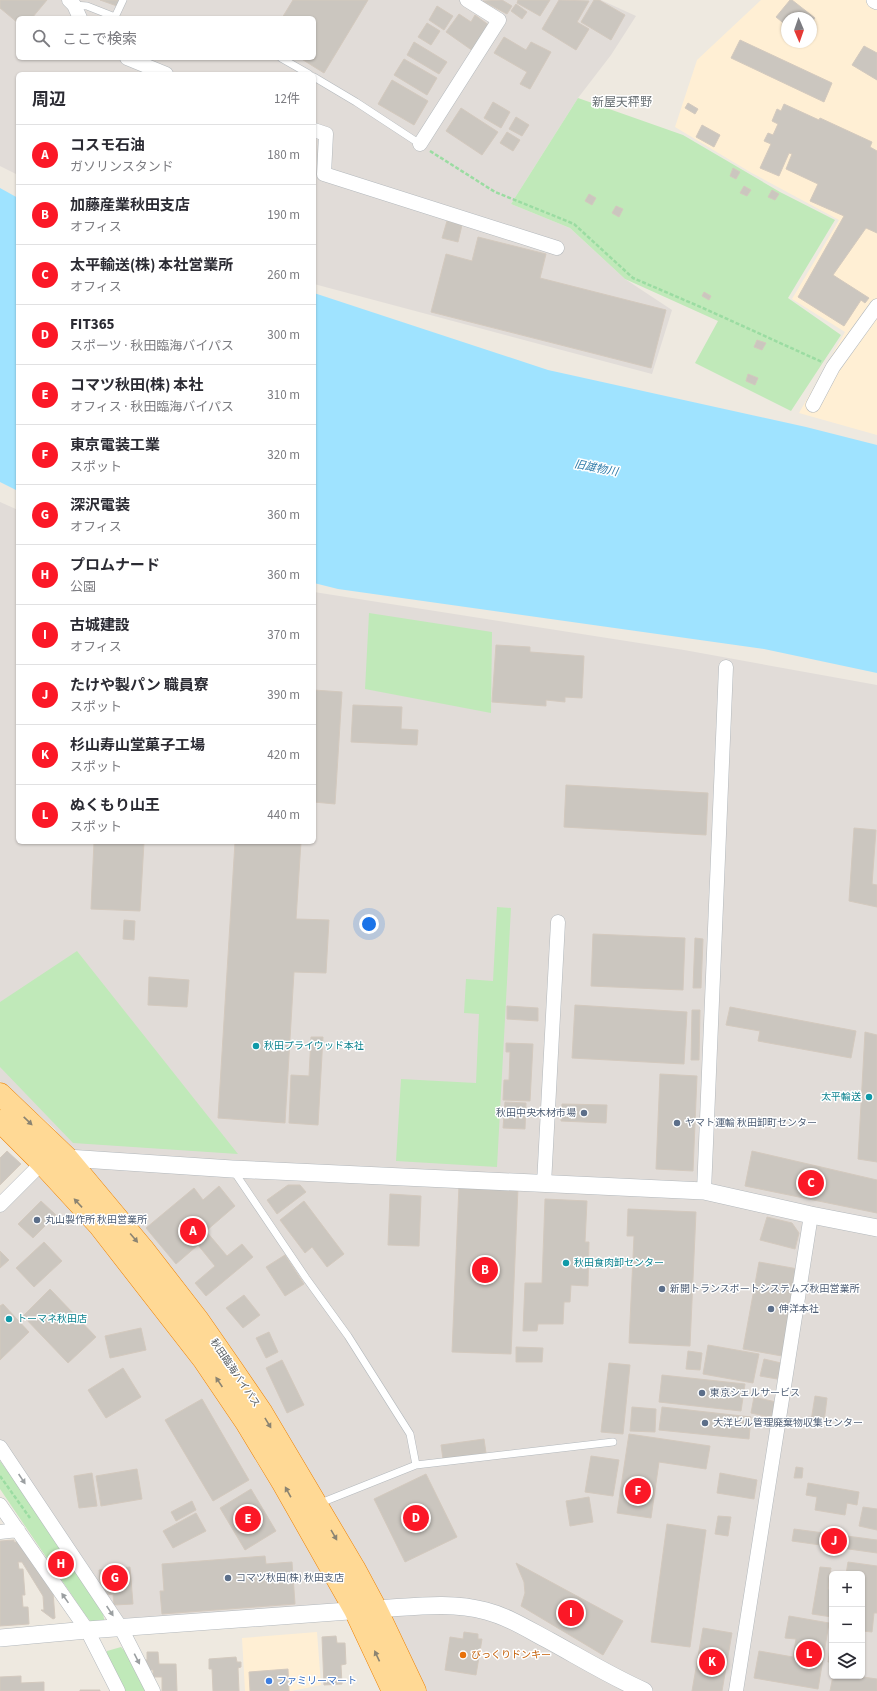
<!DOCTYPE html>
<html lang="ja">
<head>
<meta charset="utf-8">
<style>
  :root { --surface:#fff; --page:#f2f2f3; --text:#2b2b33; --muted:#7c7c81; --line:#e1e1e2; --accent:#fb1827 }
  body { margin:0; font-family:"Source Sans 3","Noto Sans JP",sans-serif; background:var(--page); color:var(--text) }
  .controls { position:absolute; right:12px; bottom:12px; display:grid; overflow:hidden; border-radius:6px; box-shadow:0 1px 3px #0004 }
  .controls button { width:36px; height:36px; display:grid; place-items:center; padding:0; border:0; border-bottom:1px solid var(--line); background:var(--surface); color:var(--text); font:20px sans-serif }
  .compass { position:absolute; left:781px; top:12px; width:36px; height:36px; border-radius:50%; background:var(--surface); box-shadow:0 1px 3px #0004; rotate:178deg }
  .you { position:absolute; left:369px; top:924px; width:14px; height:14px; margin:-10px; border:3px solid #fff; border-radius:50%; background:#1a73e8; box-shadow:0 0 0 6px #1a73e833 }
  .badge { display:grid; place-items:center; width:26px; height:26px; border-radius:50%; background:var(--accent); color:#fff; font-size:13px; font-weight:700 }
  .pin { position:absolute; translate:-50% -50%; border:2px solid #fff; box-shadow:0 1px 4px #0006 }
  .list { margin:0; padding:0; list-style:none }
  h2 { display:flex; justify-content:space-between; align-items:center; height:52px; margin:0; padding:0 16px; font-size:17px }
  h2 small { font-size:13px; font-weight:400; color:var(--muted) }
  .list li { display:grid; grid-template-columns:26px 1fr auto; gap:12px; align-items:center; box-sizing:border-box; height:60px; padding:0 16px; border-top:1px solid var(--line) }
  .list b { display:block; font-size:15px; white-space:nowrap }
  .list p { margin:0; font-size:13px; white-space:nowrap; color:var(--muted) }
  .list em { font-size:13px; font-style:normal; color:var(--muted) }
  .icon { flex:none; width:22px; height:22px; fill:none; stroke:currentColor; stroke-width:2; stroke-linecap:round; stroke-linejoin:round }
  .map { position:relative; flex:none; width:877px; height:1691px; overflow:hidden }
  .search { position:absolute; background:var(--surface); box-shadow:0 1px 3px #0004; left:16px; top:16px; width:300px; height:44px; display:flex; align-items:center; gap:10px; box-sizing:border-box; padding:0 14px; border-radius:6px; color:var(--muted); font-size:15px }
  .panel { position:absolute; background:var(--surface); box-shadow:0 1px 3px #0004; left:16px; top:72px; width:300px; height:772px; border-radius:6px }
  .map>svg:first-child { display:block }
  .commercial { fill:#ffefd4; fill-rule:evenodd }
  .industrial { fill:#e1dcd8; fill-rule:evenodd }
  .green { fill:#c0e9b9 }
  .water { fill:#9fe3ff }
  .building { fill:#cbc6bf; stroke:#d3c9be }
  .lines { fill:none; stroke-linecap:round; stroke-linejoin:round }
  .service-casing { stroke:#b3b8bc; stroke-width:8 }
  .minor-casing { stroke:#b3b8bc; stroke-width:15 }
  .tertiary-casing { stroke:#b3b8bc; stroke-width:18 }
  .trunk-casing { stroke:#ee8100; stroke-width:23 }
  .path { stroke:#9bdca2; stroke-width:2.5; stroke-dasharray:4 2; stroke-linecap:butt }
  .service { stroke:#fff; stroke-width:7 }
  .minor { stroke:#fff; stroke-width:14 }
  .tertiary { stroke:#fff; stroke-width:17 }
  .trunk { stroke:#ffd995; stroke-width:22 }
  .oneway { fill:#8b8472 }
  .oneway2 { fill:#9b9fa1 }
  .culture-dot { fill:#0f9aa8; stroke:#fff; stroke-width:1.5 }
  .service-dot { fill:#5c6f8a; stroke:#fff; stroke-width:1.5 }
  .food-dot { fill:#e8710a; stroke:#fff; stroke-width:1.5 }
  .shop-dot { fill:#3f7fe0; stroke:#fff; stroke-width:1.5 }
  .labels { text-anchor:middle; dominant-baseline:central; stroke-width:3; stroke-linejoin:round; paint-order:stroke }
  .culture-label { font-size:10px; fill:#0d838f; stroke:#fff; text-anchor:start }
  .service-label { font-size:10px; fill:#4e5e75; stroke:#fff; text-anchor:start }
  .street-label { font-size:10px; fill:#595f63; stroke:#fff }
  .food-label { font-size:10px; fill:#c56008; stroke:#fff; text-anchor:start }
  .shop-label { font-size:10px; fill:#366cbe; stroke:#fff; text-anchor:start }
  .water-label { font-size:11px; font-style:italic; fill:#2e7ba9; stroke:#fff }
  .quarter-label { font-size:12px; fill:#6a7175; stroke:#fff }
</style>
</head>
<body>
<div class="map">
<svg width="877" height="1691" viewBox="0 0 877 1691">
  <rect width="100%" height="100%" fill="#eee9e0"/>
  <!-- commercial -->
  <path class="commercial" d="M761 0H866L877 9V435L799 413 845 332 792 299 839 220 750 172 675 127 697 60ZM787 18H811V42H787Z
    M317 1632 321 1685 291 1691H245L242 1638Z"/>
  <!-- industrial -->
  <path class="industrial" d="M0 0H601L636 16 611 55 578 98 511 204 570 228 625 279 672 310 652 374 314 284V74H18V175L0 166ZM18 18H314V58H18Z
    M0 502 18 510V842H314V592L684 650 877 685V1691H421L382 1603 114 1625 0 1452V1200L64 1145 55 1129 0 1081ZM832 1574H862V1676H832Z"/>
  <!-- green -->
  <path class="green" d="M578 98 683 135 780 192 835 220 788 298 841 335 791 411 695 363 718 321 625 279 570 228 511 204Z
    M369 613 492 632 491 713 365 689Z
    M497 907 511 908 497 1167 396 1161 401 1079 476 1083 479 1014 464 1013 466 979 493 981Z
    M77 951 238 1154 73 1143 0 1067V1002Z
    M0 1461 37 1511 103 1614 105 1623 95 1626 86 1616 0 1489Z
    M121 1647 129 1656 148 1691H121L105 1658 107 1651Z"/>
  <!-- water -->
  <path class="water" d="M0 188 18 198V491L0 482Z
    M314 293 548 370 806 427 877 445V673L764 649 338 589 314 583Z"/>
  <!-- building -->
  <path class="building" d="M0 0H47L32 18H18V23L0 8Z
    M100 0H120L117 6Z
    M293 0H368L324 73 300 58H314V18H282Z
    M502 0 512 6 507 14 483 1Z
    M518 0H550L540 16 517 3Z
    M559 0 589 1 577 22 589 29 576 50 542 29Z
    M594 0H599L625 15 611 40 581 22Z
    M790 0H792L815 18 811 23V18H787V26L776 17Z
    M516 4 527 12 522 19 511 11Z
    M437 6 453 16 444 30 429 20Z
    M459 14 471 22 475 15 490 26 473 51 446 32Z
    M427 23 440 31 431 45 418 37Z
    M504 37 526 50 531 42 551 52 530 89 520 84 527 72 494 53Z
    M740 40 832 83 824 102 731 58Z
    M414 42 447 62 439 74 407 55Z
    M864 46 877 53V80L852 65Z
    M404 59 437 78 427 95 394 75Z
    M392 80 428 101 414 125 378 104Z
    M493 102 510 112 501 128 484 118Z
    M688 103 698 109 695 114 685 108Z
    M784 104 819 120 820 118 872 142 870 147 877 151V233L866 228 833 275 869 298 865 303 861 300 844 326 798 297 844 216 810 201 818 184 786 169 792 154 789 153 779 176 760 168 771 144 764 141 768 133 773 135 778 124 772 121 777 109 781 111Z
    M461 108 498 132 482 155 446 131Z
    M516 117 529 125 522 136 509 129Z
    M702 125 720 135 714 147 696 137Z
    M507 132 520 140 513 151 500 143Z
    M733 168 740 172 736 179 730 176Z
    M744 186 751 190 747 196 740 193Z
    M772 190 779 194 775 200 768 197Z
    M589 194 596 198 592 205 585 201Z
    M616 206 623 209 619 217 612 213Z
    M447 221 462 225 458 242 442 238Z
    M478 237 546 254 540 278 666 310 651 368 431 312 446 254 472 261Z
    M704 292 711 296 709 300 702 296Z
    M757 340 766 343 762 350 754 347Z
    M748 374 758 378 755 385 746 381Z
    M496 645 530 647V652L584 656 582 698 565 697V702L546 700V706L492 702Z
    M314 690 342 692 335 804 314 802Z
    M353 705 402 707 401 729 418 730 417 745 351 742Z
    M566 785 708 793 706 835 564 827Z
    M854 828 876 830 872 884 877 885V907L849 901Z
    M94 842H144L140 911 91 909Z
    M235 842H301L296 919 329 920 326 973 294 972 285 1123 218 1118Z
    M124 920 135 921 134 940 123 939Z
    M593 934 685 938 683 990 591 986Z
    M695 938 703 939 701 988H693Z
    M149 977 189 980 187 1007 148 1005Z
    M575 1005 687 1012 684 1064 572 1058Z
    M507 1006 538 1008V1021L507 1019Z
    M730 1007 856 1031 851 1058 758 1041 760 1031 726 1025Z
    M692 1010H700L699 1060H691Z
    M865 1032 877 1035V1162L858 1159Z
    M311 1037H323L318 1125 289 1123 291 1075 309 1076Z
    M506 1043 533 1044 530 1101 503 1100 504 1080H509L510 1052H506Z
    M660 1074 697 1076 693 1171 656 1169Z
    M505 1102 526 1103 525 1129 503 1128Z
    M562 1104 607 1105 606 1123 561 1121Z
    M7 1151 21 1164 0 1185V1158Z
    M752 1151 877 1180V1213L745 1186Z
    M288 1185H300L306 1192 277 1214 267 1200Z
    M459 1185 518 1188 511 1354 452 1352Z
    M219 1186 235 1206 206 1231 227 1256 242 1244 253 1257 206 1296 195 1283 215 1266 198 1245 176 1264 146 1228 194 1188 203 1200Z
    M390 1194 421 1196 419 1246 388 1245Z
    M545 1199 587 1201 585 1242H589L588 1286 571 1285 570 1302H564L563 1324H538L537 1331H523L525 1283H542Z
    M41 1201 56 1215 33 1238 18 1224Z
    M304 1201 344 1254 327 1267 312 1247 305 1253 280 1220Z
    M628 1209 696 1212 690 1346 629 1343 634 1236H627Z
    M767 1217 792 1223 799 1233 795 1249 760 1240Z
    M44 1242 62 1261 34 1287 16 1268Z
    M0 1251 9 1260 0 1268Z
    M285 1255 304 1284 285 1296 266 1267Z
    M759 1262 798 1269 782 1356 743 1349Z
    M50 1289 96 1337 68 1363 23 1316Z
    M244 1295 260 1315 243 1328 226 1308Z
    M3 1304 29 1332 0 1360V1306Z
    M141 1328 146 1350 110 1358 105 1336Z
    M269 1332 278 1352 266 1358 256 1338Z
    M708 1345 759 1354 753 1383 703 1374Z
    M516 1347 543 1348 542 1362H516Z
    M688 1351 702 1353 700 1370 686 1369Z
    M764 1359 781 1363 777 1379 760 1376Z
    M282 1360 304 1405 287 1413 266 1368Z
    M609 1363 630 1365 623 1434 601 1432Z
    M123 1368 141 1397 106 1418 88 1390Z
    M662 1375 745 1384 741 1411 659 1402Z
    M815 1396 827 1398 824 1422 811 1421Z
    M754 1397 776 1402 773 1418 751 1413Z
    M202 1399 249 1480 213 1501 165 1420Z
    M632 1407 656 1409 655 1432 630 1431Z
    M662 1407 751 1417 749 1439 659 1430Z
    M629 1434 710 1446 706 1469 659 1462 651 1518 617 1513Z
    M484 1439 486 1453 443 1459 441 1445Z
    M591 1456 619 1460 613 1496 585 1492Z
    M796 1467 803 1468 802 1478H794Z
    M137 1469 142 1499 101 1506 96 1476Z
    M92 1473 97 1506 79 1508 74 1476Z
    M720 1473 757 1480 754 1499 717 1493Z
    M426 1474 457 1537 405 1562 374 1499Z
    M808 1483 859 1492 857 1505 847 1503 845 1515 815 1510 817 1497 806 1495Z
    M251 1489 276 1531 245 1550 220 1508Z
    M589 1497 593 1522 570 1526 566 1501Z
    M192 1501 196 1510 176 1521 171 1512Z
    M863 1507 877 1509V1530L859 1526Z
    M196 1513 206 1531 173 1548 163 1531Z
    M718 1516 731 1517 728 1536 715 1534Z
    M667 1524 706 1530 690 1647 651 1642Z
    M794 1529 877 1540V1553L792 1541Z
    M14 1540V1542H20L53 1592 55 1618 53 1619 41 1610H44L43 1596 22 1562H18L19 1569H23L25 1595H22L23 1607H28L29 1624 0 1626V1541Z
    M265 1556 266 1564 292 1562 295 1604 162 1614 160 1591H164L162 1564Z
    M848 1562 877 1566V1613H874L872 1632 862 1631V1574H846Z
    M516 1563 623 1621 603 1655 521 1606 525 1593 524 1582Z
    M130 1567 133 1604 114 1605 113 1594 105 1595 104 1587H101L99 1570Z
    M820 1567 831 1568 828 1589H832V1617L812 1614Z
    M789 1616 829 1623 818 1689 754 1678 759 1651 793 1657 796 1639 785 1638Z
    M703 1628 732 1633 722 1691H692Z
    M464 1632 478 1634V1639H482L476 1675 445 1670 450 1637 463 1639Z
    M832 1635V1662H828Z
    M336 1636 337 1643H345L346 1664 341 1665 342 1684 324 1685 322 1637Z
    M147 1652H158L159 1664H176L177 1691H162V1677H153V1670H148L144 1660H147Z
    M236 1657 237 1662H241V1667L238 1668 239 1691H213L212 1669H209V1659Z
    M288 1669 289 1691H250L249 1672Z
    M21 1676V1683L44 1682V1691H0V1677Z
    M833 1676H856L877 1679V1691H830Z
    M80 1690H100V1691H80Z"/>
  <g class="lines">
    <!-- service casing -->
    <g class="service-casing">
      <path id="service" d="M74 5 87 6 115 17 123 0
        M281 58 309 74
        M314 77 356 102 420 144
        M233 1170 306 1278 348 1336 410 1434 416 1465
        M318 1504 416 1465 613 1442"/>
    </g>
    <!-- minor casing -->
    <g class="minor-casing">
      <path id="minor" d="M69 0 74 5 80 18
        M127 58 166 74
        M314 130 326 134 324 174 557 248
        M420 144 499 20 467 0
        M813 405 833 367 877 306
        M544 1184 558 922
        M704 1191 726 667
        M0 1205 42 1163 51 1162
        M0 1447 121 1628 153 1691
        M0 1505 87 1630 118 1691
        M0 1532 18 1530
        M736 1691 811 1215"/>
    </g>
    <!-- tertiary casing -->
    <g class="tertiary-casing">
      <path id="tertiary" d="M875 0 877 1
        M67 1158 232 1169 704 1191 811 1215 877 1228
        M0 1638 87 1630 376 1609C412 1607 451 1601 486 1611 509 1617 529 1630 550 1641 581 1658 612 1677 644 1691"/>
    </g>
    <!-- trunk casing -->
    <g class="trunk-casing">
      <path id="trunk" d="M0 1094 67 1158 143 1249 198 1320 232 1369 262 1413 354 1568 376 1609 415 1691
        M0 1121 42 1163 99 1225 204 1360 246 1422 283 1483 355 1610 393 1691"/>
    </g>
    <!-- path -->
    <path class="path" d="M430 151 495 192 574 224 633 278 703 308 822 362
      M0 1476 30 1518"/>
    <!-- service -->
    <use href="#service" class="service"/>
    <!-- minor -->
    <use href="#minor" class="minor"/>
    <!-- tertiary -->
    <use href="#tertiary" class="tertiary"/>
    <!-- trunk -->
    <use href="#trunk" class="trunk"/>
  </g>
  <!-- one-way arrows -->
  <defs><path id="oneway-solid" d="M-6-.8H1V-3.2L6.5 0L1 3.2V.8H-6Z"/></defs>
  <g class="oneway">
    <use href="#oneway-solid" transform="translate(28 1121) rotate(44)"/>
    <use href="#oneway-solid" transform="translate(78 1203) rotate(-133)"/>
    <use href="#oneway-solid" transform="translate(134 1238) rotate(50)"/>
    <use href="#oneway-solid" transform="translate(219 1382) rotate(-124)"/>
    <use href="#oneway-solid" transform="translate(268 1423) rotate(59)"/>
    <use href="#oneway-solid" transform="translate(288 1492) rotate(-119)"/>
    <use href="#oneway-solid" transform="translate(334 1535) rotate(60)"/>
    <use href="#oneway-solid" transform="translate(377 1656) rotate(-115)"/>
  </g>
  <g class="oneway2">
    <use href="#oneway-solid" transform="translate(22 1479) rotate(56)"/>
    <use href="#oneway-solid" transform="translate(65 1598) rotate(-125)"/>
    <use href="#oneway-solid" transform="translate(110 1611) rotate(56)"/>
    <use href="#oneway-solid" transform="translate(137 1659) rotate(63)"/>
  </g>
  <!-- markers -->
  <g class="culture-dot">
    <circle cx="256" cy="1046" r="4"/>
    <circle cx="869" cy="1097" r="4"/>
    <circle cx="566" cy="1263" r="4"/>
    <circle cx="9" cy="1319" r="4"/>
  </g>
  <g class="service-dot">
    <circle cx="584" cy="1113" r="4"/>
    <circle cx="677" cy="1123" r="4"/>
    <circle cx="37" cy="1220" r="4"/>
    <circle cx="662" cy="1289" r="4"/>
    <circle cx="771" cy="1309" r="4"/>
    <circle cx="702" cy="1393" r="4"/>
    <circle cx="705" cy="1423" r="4"/>
    <circle cx="228" cy="1578" r="4"/>
  </g>
  <circle class="food-dot" cx="463" cy="1655" r="4"/>
  <circle class="shop-dot" cx="269" cy="1681" r="4"/>
  <g class="labels">
    <!-- culture labels -->
    <g class="culture-label">
      <text x="264" y="1046">秋田プライウッド本社</text>
      <text x="861" y="1097" text-anchor="end">太平輸送</text>
      <text x="574" y="1263">秋田食肉卸センター</text>
      <text x="17" y="1319">トーマネ秋田店</text>
    </g>
    <!-- service labels -->
    <g class="service-label">
      <text x="576" y="1113" text-anchor="end">秋田中央木材市場</text>
      <text x="685" y="1123">ヤマト運輸 秋田卸町センター</text>
      <text x="45" y="1220">丸山製作所 秋田営業所</text>
      <text x="670" y="1289">新開トランスポートシステムズ秋田営業所</text>
      <text x="779" y="1309">伸洋本社</text>
      <text x="710" y="1393">東京シェルサービス</text>
      <text x="713" y="1423">大洋ビル管理廃棄物収集センター</text>
      <text x="236" y="1578">コマツ秋田(株) 秋田支店</text>
    </g>
    <!-- street labels -->
    <g class="street-label">
      <text transform="translate(235 1373) rotate(56)">秋田臨海バイパス</text>
    </g>
    <!-- food labels -->
    <g class="food-label">
      <text x="471" y="1655">びっくりドンキー</text>
    </g>
    <!-- shop labels -->
    <g class="shop-label">
      <text x="277" y="1681">ファミリーマート</text>
    </g>
    <!-- water labels -->
    <g class="water-label">
      <text transform="translate(596 468) rotate(11)">旧雄物川</text>
    </g>
    <!-- quarter labels -->
    <g class="quarter-label">
      <text x="622" y="102">新屋天秤野</text>
    </g>
  </g>
</svg>
<div class="controls">
<button>+</button>
<button>−</button>
<button><svg class="icon" aria-label="layers" viewBox="0 0 24 24"><path d="M12 4l9 5-9 5-9-5zM3 14l9 5 9-5"/></svg></button>
</div>
<svg class="compass" viewBox="-18 -18 36 36"><path d="M0-13l5 13h-10z" fill="#e53935"/><path d="M0 13l5-13h-10z" fill="#7c7c81"/></svg>
<div class="you"></div>
<div class="pin badge" style="left:193px;top:1231px">A</div>
<div class="pin badge" style="left:485px;top:1270px">B</div>
<div class="pin badge" style="left:811px;top:1183px">C</div>
<div class="pin badge" style="left:416px;top:1518px">D</div>
<div class="pin badge" style="left:248px;top:1519px">E</div>
<div class="pin badge" style="left:638px;top:1491px">F</div>
<div class="pin badge" style="left:115px;top:1578px">G</div>
<div class="pin badge" style="left:61px;top:1564px">H</div>
<div class="pin badge" style="left:571px;top:1613px">I</div>
<div class="pin badge" style="left:834px;top:1541px">J</div>
<div class="pin badge" style="left:712px;top:1662px">K</div>
<div class="pin badge" style="left:809px;top:1654px">L</div>
<div class="search"><svg class="icon" aria-label="search" viewBox="0 0 24 24"><circle cx="10" cy="10" r="6"/><path d="M15 15l6 6"/></svg>ここで検索</div>
<section class="panel">
<h2>周辺<small>12件</small></h2>
<ul class="list">
<li><span class="badge">A</span><div><b>コスモ石油</b><p>ガソリンスタンド</p></div><em>180 m</em></li>
<li><span class="badge">B</span><div><b>加藤産業秋田支店</b><p>オフィス</p></div><em>190 m</em></li>
<li><span class="badge">C</span><div><b>太平輸送(株) 本社営業所</b><p>オフィス</p></div><em>260 m</em></li>
<li><span class="badge">D</span><div><b>FIT365</b><p>スポーツ · 秋田臨海バイパス</p></div><em>300 m</em></li>
<li><span class="badge">E</span><div><b>コマツ秋田(株) 本社</b><p>オフィス · 秋田臨海バイパス</p></div><em>310 m</em></li>
<li><span class="badge">F</span><div><b>東京電装工業</b><p>スポット</p></div><em>320 m</em></li>
<li><span class="badge">G</span><div><b>深沢電装</b><p>オフィス</p></div><em>360 m</em></li>
<li><span class="badge">H</span><div><b>プロムナード</b><p>公園</p></div><em>360 m</em></li>
<li><span class="badge">I</span><div><b>古城建設</b><p>オフィス</p></div><em>370 m</em></li>
<li><span class="badge">J</span><div><b>たけや製パン 職員寮</b><p>スポット</p></div><em>390 m</em></li>
<li><span class="badge">K</span><div><b>杉山寿山堂菓子工場</b><p>スポット</p></div><em>420 m</em></li>
<li><span class="badge">L</span><div><b>ぬくもり山王</b><p>スポット</p></div><em>440 m</em></li>
</ul>
</section>
</div>
</body>
</html>
